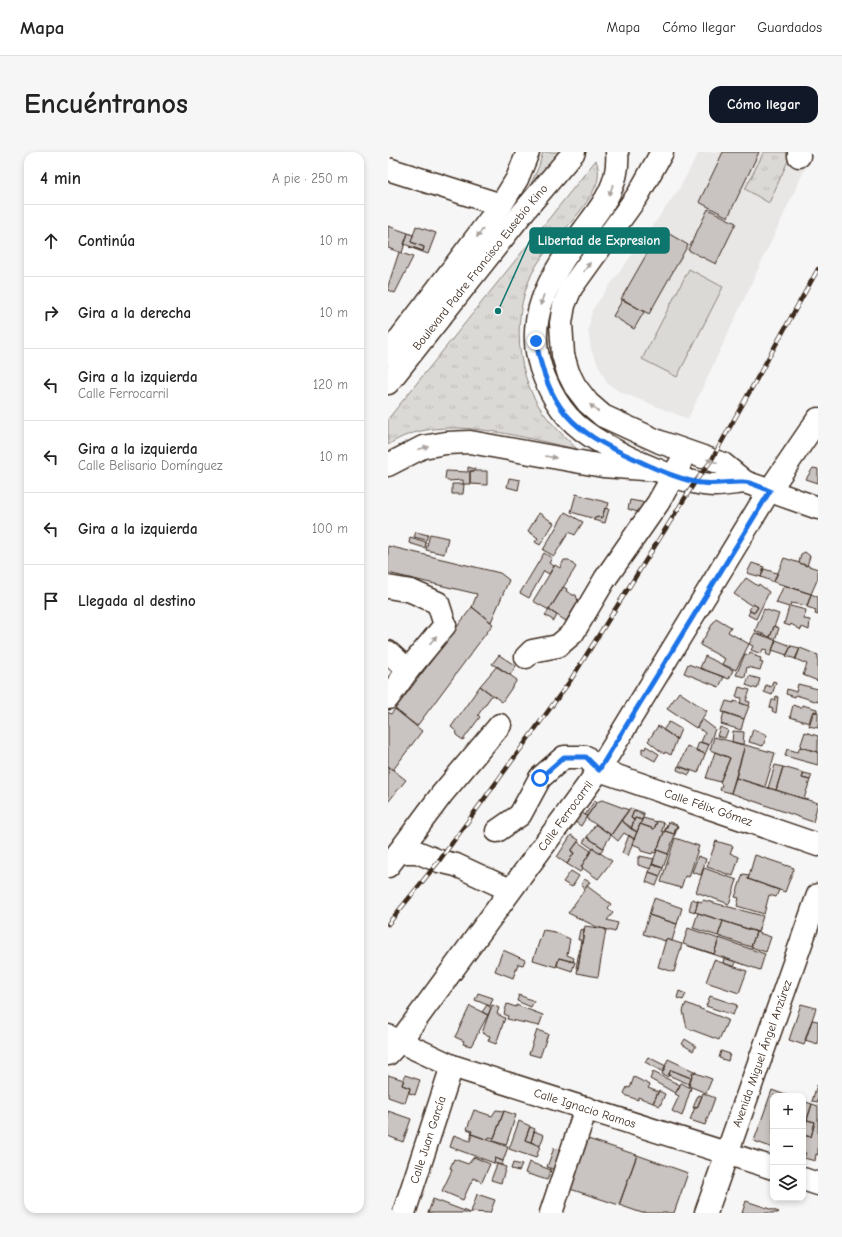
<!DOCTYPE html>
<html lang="es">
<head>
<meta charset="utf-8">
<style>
  :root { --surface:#fff; --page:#f6f6f6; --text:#222; --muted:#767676; --line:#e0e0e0; --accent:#111827 }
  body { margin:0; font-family:"Comic Neue",sans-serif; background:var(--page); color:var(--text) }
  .controls { position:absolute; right:12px; bottom:12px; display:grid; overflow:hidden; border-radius:8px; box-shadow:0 2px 6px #0003 }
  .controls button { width:36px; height:36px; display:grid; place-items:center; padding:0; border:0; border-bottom:1px solid var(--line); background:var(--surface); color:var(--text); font:20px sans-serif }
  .stop { position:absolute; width:12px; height:12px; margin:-9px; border:3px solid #1a73e8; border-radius:50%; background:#fff }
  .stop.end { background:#1a73e8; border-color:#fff; box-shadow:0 1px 4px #0008 }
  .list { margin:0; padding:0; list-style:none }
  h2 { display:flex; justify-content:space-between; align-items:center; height:52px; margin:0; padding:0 16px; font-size:17px }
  h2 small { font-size:13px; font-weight:400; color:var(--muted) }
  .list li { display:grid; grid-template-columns:26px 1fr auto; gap:12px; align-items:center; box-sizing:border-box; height:72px; padding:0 16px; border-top:1px solid var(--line) }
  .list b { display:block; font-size:15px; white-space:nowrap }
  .list p { margin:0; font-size:13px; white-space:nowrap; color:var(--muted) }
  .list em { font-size:13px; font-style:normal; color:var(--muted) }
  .icon { flex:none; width:22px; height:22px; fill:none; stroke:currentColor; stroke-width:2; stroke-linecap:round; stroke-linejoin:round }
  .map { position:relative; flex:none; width:430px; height:1061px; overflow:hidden; border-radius:12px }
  header { display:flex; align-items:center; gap:24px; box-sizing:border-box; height:56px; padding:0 20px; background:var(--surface); border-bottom:1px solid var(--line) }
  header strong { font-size:19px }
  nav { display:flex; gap:22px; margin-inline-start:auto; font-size:14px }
  .intro { display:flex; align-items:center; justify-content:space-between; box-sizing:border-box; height:96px; padding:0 24px }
  h1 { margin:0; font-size:28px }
  .button { padding:10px 18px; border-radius:12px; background:var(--accent); color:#fff; font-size:14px; font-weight:700 }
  main { display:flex; gap:24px; padding:0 24px }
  aside { flex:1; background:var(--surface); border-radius:12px; box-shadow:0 2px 6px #0003 }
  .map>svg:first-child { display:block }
  .built { fill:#e9e7e6 }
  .grass { fill:url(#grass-tufts); stroke:#8b827a }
  .green { fill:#dbd9d6; stroke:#8b827a }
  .building { fill:#c9c3c1; stroke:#3b2a1e }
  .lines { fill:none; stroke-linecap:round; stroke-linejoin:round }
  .minor-casing { stroke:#3b2a1e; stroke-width:25 }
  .major-casing { stroke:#3b2a1e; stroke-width:25 }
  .minor { stroke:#fff; stroke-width:22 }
  .major { stroke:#fff; stroke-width:22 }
  .rail-casing { stroke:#3b2a1e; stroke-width:4.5 }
  .rail { stroke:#fff; stroke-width:3; stroke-dasharray:9; stroke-linecap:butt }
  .oneway { fill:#a79f9a }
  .route { stroke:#1a73e8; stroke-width:5 }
  .labels { text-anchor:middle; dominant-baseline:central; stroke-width:3.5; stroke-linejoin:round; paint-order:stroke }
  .street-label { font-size:12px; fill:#3b2a1e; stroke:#fff }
  .leader { fill:none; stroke:#0f766e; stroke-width:1.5 }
  .callout-dot { fill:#0f766e; stroke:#fff; stroke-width:1.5 }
  .callout { fill:#0f766e; stroke:#0f766e; stroke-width:1.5 }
  .callout-label { font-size:13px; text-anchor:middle; font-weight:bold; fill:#fff }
</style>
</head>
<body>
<header>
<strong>Mapa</strong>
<nav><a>Mapa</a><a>Cómo llegar</a><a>Guardados</a></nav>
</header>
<div class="intro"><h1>Encuéntranos</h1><a class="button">Cómo llegar</a></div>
<main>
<aside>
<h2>4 min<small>A pie · 250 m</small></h2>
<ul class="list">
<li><svg class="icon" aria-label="ahead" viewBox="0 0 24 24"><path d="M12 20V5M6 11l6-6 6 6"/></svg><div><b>Continúa</b></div><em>10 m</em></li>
<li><svg class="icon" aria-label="right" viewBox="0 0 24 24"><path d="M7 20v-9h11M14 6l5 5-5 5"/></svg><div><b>Gira a la derecha</b></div><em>10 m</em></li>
<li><svg class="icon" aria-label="left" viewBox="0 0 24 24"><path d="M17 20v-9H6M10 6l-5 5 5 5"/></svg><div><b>Gira a la izquierda</b><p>Calle Ferrocarril</p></div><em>120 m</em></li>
<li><svg class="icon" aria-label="left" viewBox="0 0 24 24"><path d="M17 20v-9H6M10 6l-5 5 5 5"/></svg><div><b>Gira a la izquierda</b><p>Calle Belisario Domínguez</p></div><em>10 m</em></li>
<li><svg class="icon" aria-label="left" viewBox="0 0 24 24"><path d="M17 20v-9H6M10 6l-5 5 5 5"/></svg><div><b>Gira a la izquierda</b></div><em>100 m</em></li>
<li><svg class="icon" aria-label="arrive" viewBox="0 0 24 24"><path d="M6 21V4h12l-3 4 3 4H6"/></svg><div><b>Llegada al destino</b></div></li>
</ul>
</aside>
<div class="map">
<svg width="430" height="1061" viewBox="0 0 430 1061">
  <defs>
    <pattern id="grass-tufts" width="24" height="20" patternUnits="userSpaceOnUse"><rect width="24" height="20" fill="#dbd9d6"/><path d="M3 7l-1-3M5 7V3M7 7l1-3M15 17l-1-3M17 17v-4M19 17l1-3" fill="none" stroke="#bdbab7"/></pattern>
  </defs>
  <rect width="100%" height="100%" fill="#f7f6f6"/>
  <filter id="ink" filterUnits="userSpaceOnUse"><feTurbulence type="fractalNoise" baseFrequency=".025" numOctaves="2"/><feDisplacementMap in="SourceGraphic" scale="8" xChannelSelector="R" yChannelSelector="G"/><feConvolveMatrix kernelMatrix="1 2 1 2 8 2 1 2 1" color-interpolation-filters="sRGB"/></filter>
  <g filter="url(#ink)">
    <!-- built -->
    <path class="built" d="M311 0H425L300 267 230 239 219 231 203 198 200 179 204 158 291 37Z"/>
    <!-- grass -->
    <path class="grass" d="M155 0H176L141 36 151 14Z
      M376 0H404L381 51 357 37Z
      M208 8C210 14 211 20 210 26 207 48 168 86 154 105 123 147 124 216 154 259 164 273 177 285 189 297 133 286 50 258 0 293V267Z"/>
    <!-- green -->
    <path class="green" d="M301 117 335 135 289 225 254 207Z"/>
    <!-- building -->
    <path class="building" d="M335 0H371L340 65 311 50Z
      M320 57 348 71 328 112 300 98Z
      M0 74 20 81 14 101 0 96Z
      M28 74 48 81 40 102 21 95 35 99 36 95 23 90Z
      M273 77 300 93 261 162 233 147Z
      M20 81 25 83 23 90 36 95 35 99 16 92Z
      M11 100 25 105 7 141 0 138V134Z
      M235 147 256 160 246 177 225 164Z
      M80 315 87 317V319H82V332H75V328L60 329 57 327 58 319 80 320Z
      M425 316 430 317V331L418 327Z
      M82 319H99V333L82 332Z
      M121 326 132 328 130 338 119 335Z
      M64 332H76L75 342H64Z
      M188 342 221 351 219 357 217 356 214 366 208 365 207 367 183 360Z
      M242 348 259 351 256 362 240 357Z
      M217 356 221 357 217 371 205 368 208 365 214 366Z
      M177 360 195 370 187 383 181 380 166 404 155 398Z
      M151 361 166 371 152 393 147 390 150 386 140 379Z
      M28 380 40 383 38 388 26 385Z
      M42 382 60 386 56 402 38 398Z
      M22 385 38 390 37 396 21 391Z
      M0 394 112 421 121 428 103 470 84 455 89 442 0 421Z
      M417 400 422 404 419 414 411 411 413 402Z
      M156 401 164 406 161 411 166 414 161 422 156 419 141 446 132 441Z
      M396 406 430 417V426L423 442 386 430Z
      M176 408H181L188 415 161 458 145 449 167 413 172 416Z
      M364 411 376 415 373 425 359 421Z
      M376 417 389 421 386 430 373 425Z
      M358 426 370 434 371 432 381 440 368 467 360 463 362 459 366 461 370 455 365 452 364 454 346 442Z
      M396 433 423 442 419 454 403 451 402 454 418 458 416 467 422 468 421 478 414 475 413 478 403 472 402 474 396 472 401 455 388 451Z
      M175 435 179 437 178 439 185 443H188L191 452 188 453 178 469 161 458Z
      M423 442 430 445V463L427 462 428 458 419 455Z
      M365 452 370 455 366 461 361 458Z
      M84 455 105 472 29 574 7 557Z
      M376 457 391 462 382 485 367 479Z
      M161 458 169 463 166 469 157 463Z
      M328 466 343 475 340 480 361 492 348 518 334 512 337 507 312 493Z
      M386 474 391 476 387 488 382 486Z
      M367 481 388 488 382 504 378 502 379 498 375 497 373 502 363 498 365 494 361 492Z
      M388 488 403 494 399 503 384 498Z
      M403 494 412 496 408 507 398 504Z
      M412 496 430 503V529L415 523 419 512 407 507Z
      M362 500 368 503 367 504 373 506 372 510 375 511 372 518 359 515 357 525 348 523 357 502 361 503Z
      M111 503 128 514 122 523 104 512Z
      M317 504 345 518 341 527 312 516Z
      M300 512 336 525 331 535 296 521Z
      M109 514 129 528 114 550 92 534Z
      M361 524 372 527 369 537 358 533Z
      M385 529 388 530 384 543 376 540 378 533 383 535Z
      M410 532 430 537V550L408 543 407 545 398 542 399 537 408 540Z
      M92 534 104 543 90 563 92 565 75 588 68 583 69 580 63 575Z
      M351 535 362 538 358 549 362 550 361 554 352 551 354 546 348 545Z
      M291 540 319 559 308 576 279 557Z
      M388 544 390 545 388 561 384 559 385 557 382 556 384 548H387Z
      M338 549 346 551V549L361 554 356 567 334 560Z
      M405 553 413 556 414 553 418 554 429 557V560L424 561 421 571 402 565Z
      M7 557 34 579 5 618 0 614V560L3 562Z
      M426 559 430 560V576L421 574Z
      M336 560 356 567 353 578 333 572Z
      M314 567 327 577 321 593 313 590 317 581 309 575Z
      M281 570 293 577 289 587 275 578Z
      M270 574 289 587 283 603 277 600 276 602 260 589Z
      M332 575 340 578 337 586 329 584Z
      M365 577 379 583 375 594 361 590Z
      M345 579 356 580 355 593 344 590Z
      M417 580 430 584V600L412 595Z
      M326 585 357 593 343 641 332 638 334 633 332 630 342 606 322 598Z
      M311 590 321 593 317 602 308 598Z
      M357 593 387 601 377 635 348 626Z
      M258 594 271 602 267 609 254 602V596L257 597Z
      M299 594 317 602 310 621 291 614Z
      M412 595 430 600V613L397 604 399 597 410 600Z
      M327 600 342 606 332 630 318 626Z
      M387 613 395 615 388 638 380 636Z
      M0 614 18 628 0 650Z
      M290 614 303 619 301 623 289 618Z
      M395 615 416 621 414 626 422 628 416 647 388 638Z
      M416 621 424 623 422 628 414 626Z
      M348 626 430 651 425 670 343 641Z
      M207 648 209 650 199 664 197 663Z
      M214 648 241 658 223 683 198 666 209 650Z
      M242 656 256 661V663L246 659 243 666 246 668 243 677 233 668Z
      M246 659 256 663 254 668 247 666 246 668 243 666Z
      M194 661 199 664 193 674 187 670Z
      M247 666 254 668 249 680 243 677Z
      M255 666 269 670 266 677 252 672Z
      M233 668 249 680 246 687 236 681 230 689 223 683Z
      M269 669 276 671 274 679 276 680 268 701 265 700 264 702 253 699 252 695 244 692 252 672 266 677Z
      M280 670 277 679 286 682 289 673 290 674 280 702 269 698Z
      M281 670 289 673 286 682 277 679Z
      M208 672 223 683 215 696 199 685Z
      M183 683 191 688 183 699 186 701 179 712 169 705Z
      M241 683 246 687 240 704 234 701Z
      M199 685 215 696 212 702 195 690Z
      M287 686 311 694 301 725 297 724 293 736 273 730Z
      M328 689 345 694 342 701 351 705 345 724 319 715Z
      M190 690 203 699 193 715 195 717 192 720 179 712 186 701 183 699Z
      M205 696 224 709 210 727 193 715Z
      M269 698 280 702 275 716 264 712Z
      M367 703 406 716 397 740 360 727Z
      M252 704 266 707 263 717 250 713V705L252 706Z
      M310 704 318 707 313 723 304 720Z
      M264 712 275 716 272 724 261 720Z
      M316 716 349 728 341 752 308 740Z
      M183 719 191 724 184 735 175 730Z
      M261 720 272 724 268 734 258 730Z
      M355 722 361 723 360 727 391 738 388 745 381 743 376 762 349 754 351 746 347 745Z
      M196 727 202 730 197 736 193 733Z
      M199 734 223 752 220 756 225 761 219 768 230 771 227 780 209 775 180 761Z
      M266 746 294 756 289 772 261 763Z
      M304 747 310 749 307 760 301 758Z
      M315 748 375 764 370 780 307 760 310 749 314 750Z
      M310 761 335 769 330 784 305 776Z
      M261 763 289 772 284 789 278 787 277 789 255 782Z
      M335 769 368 780 363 795 330 784Z
      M197 774 218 777 210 825 189 821Z
      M300 776 331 787 326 802 295 792Z
      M196 777 190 816H188L193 788H190L192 778Z
      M155 778 167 780 182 787 179 803 186 806 185 810 171 806 168 815 145 808Z
      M368 780 383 785 378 800 363 795Z
      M331 786 377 802 372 818 301 794 326 802Z
      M278 787 294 792 286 820 270 815Z
      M115 798 137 808 135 813 130 812 125 826 107 819Z
      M171 806 187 810 184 819 169 814Z
      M336 806 348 810 346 815 335 811Z
      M326 808 359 819 351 841 318 830Z
      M291 839 298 842 295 848 289 846Z
      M90 841 105 846 102 854 87 848Z
      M131 843 146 849 143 855 129 849Z
      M322 844 349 853 345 863 318 854Z
      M298 851 340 868 331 888 299 876 295 859Z
      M119 852 128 855V853L155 863 151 874 119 867 120 864 116 862Z
      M413 852 428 856 416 893 401 888Z
      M99 853 103 856 100 863 94 860Z
      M104 853 111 856 109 862 117 866 108 892 100 889 102 884 94 881Z
      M82 854 100 863 83 894 75 892 76 889 67 885Z
      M424 868 430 869V892L417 888Z
      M149 878 160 882 152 905 141 902Z
      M297 887 308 894 305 899 294 892Z
      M333 899 342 902 340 909 331 906Z
      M260 905 278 914 275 920 257 910Z
      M280 907 308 920V921L305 920 303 926 283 918 280 925 274 922Z
      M283 918 303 926 301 932 280 923Z
      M265 920 292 933 290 938 287 941 262 927Z
      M305 920 324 927 318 941 301 934Z
      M0 923 16 928 14 933 22 936 17 951 0 945Z
      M17 923 32 928 27 943 21 941 22 936 14 933Z
      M246 925 262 933 260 936 270 940 265 951 250 945V948L239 944 236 941 239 935 242 936Z
      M293 931 303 936 294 964 284 959 291 944 287 942Z
      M429 933H430V950L424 949Z
      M384 938 400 944H385V996L366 989Z
      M271 939 277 942 272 954 265 951Z
      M315 941 327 946 317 973 302 968 307 955 309 956Z
      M310 943 314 944 309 956H305Z
      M415 949 424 952 415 980Z
      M424 952 430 954V1003L428 1002 427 1009 416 1006 418 1001 415 1000V983L423 985 427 970 419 968Z
      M86 958 104 964 108 958 116 959 106 986 101 985 100 988 83 982 84 979 79 977Z
      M0 959 23 967 15 990 0 984Z
      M116 959 128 963 118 993 105 989Z
      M419 968 427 970 423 985 415 983Z
      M131 969 142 974 137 988 152 994 148 1006 121 997Z
      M142 975 147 977 143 990 137 988Z
      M146 979 156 983 152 994 143 990Z
      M84 982 120 995 115 1009 107 1006 106 1011 62 995 66 983 82 989Z
      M197 986 249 1003 231 1053 179 1036Z
      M166 996 177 1000 170 1019 159 1015Z
      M249 1003 300 1021 286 1061H254L231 1053Z
      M86 1005 102 1012 94 1030 85 1026 75 1048 54 1039 64 1018 62 1016 66 1007 80 1012Z
      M107 1006 115 1009 114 1013 106 1011Z
      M141 1010 163 1018 159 1028 137 1021Z
      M125 1011 134 1013 131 1019 123 1017Z
      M109 1012 118 1015 113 1031 103 1028Z
      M89 1042 107 1048 102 1061 83 1060Z
      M45 1047 82 1061H40Z
      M358 1049 391 1060 390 1061H354Z"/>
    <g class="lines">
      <!-- minor casing -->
      <g class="minor-casing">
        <g id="minor">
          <path d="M229 0C232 33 214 54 196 78 162 123 132 170 157 227 170 258 186 275 214 291 241 307 296 333 327 333 336 333 347 331 357 330"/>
          <path d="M274 0 250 43 183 136 176 153 173 171 175 203 180 220 187 234 200 251 215 264 272 290 335 312 357 330 430 356"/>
          <path d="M411 0V4"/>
          <path d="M0 17 113 53"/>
          <path d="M0 435 23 439 50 451 57 473 20 518 0 546"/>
          <path d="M0 500 20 518"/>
          <path d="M138 505 144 499 170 494 185 481 217 427 270 351 292 312"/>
          <path id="s1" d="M109 679 132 663 152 626 176 605H198L211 618 430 693"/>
          <path d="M11 700 54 642 112 573"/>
          <path d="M0 714 11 700H29L51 709 68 713 122 738"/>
          <path id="s2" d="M0 884 64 914 385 1016"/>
          <path id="s3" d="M0 902 13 888 211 618 381 339 430 267"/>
          <path d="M415 1027 430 1032"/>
          <path id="s4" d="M16 1061 64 914"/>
          <path d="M163 1061 198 956"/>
          <path id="s5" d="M318 1061 430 743"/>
        </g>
      </g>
      <!-- major casing -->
      <g class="major-casing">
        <g id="major">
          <path d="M0 202 113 53 129 27 140 0"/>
          <path id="s6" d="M0 231 136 59 186 0"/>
          <path d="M0 313 35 295 58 291 82 290 215 314 269 318"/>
        </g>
      </g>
      <!-- minor -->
      <use href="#minor" class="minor"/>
      <!-- major -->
      <use href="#major" class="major"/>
      <!-- rail casing -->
      <g class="rail-casing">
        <path id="rail" d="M0 772 51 709 182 529 307 330 323 309 430 117"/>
      </g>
      <!-- rail -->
      <use href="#rail" class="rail"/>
    </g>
    <!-- one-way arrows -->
    <defs><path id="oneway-solid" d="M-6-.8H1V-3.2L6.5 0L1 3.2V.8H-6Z"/></defs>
    <g class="oneway">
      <use href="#oneway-solid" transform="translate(223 38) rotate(110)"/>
      <use href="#oneway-solid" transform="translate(92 81) rotate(127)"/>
      <use href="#oneway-solid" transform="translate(199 115) rotate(-54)"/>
      <use href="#oneway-solid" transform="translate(154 148) rotate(108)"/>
      <use href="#oneway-solid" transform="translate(206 256) rotate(-140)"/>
      <use href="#oneway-solid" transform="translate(35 296) rotate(-18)"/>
      <use href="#oneway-solid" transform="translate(163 305) rotate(10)"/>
      <use href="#oneway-solid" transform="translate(324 309) rotate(-163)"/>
      <use href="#oneway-solid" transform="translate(45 488) rotate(-50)"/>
    </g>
  </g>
  <g class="lines" filter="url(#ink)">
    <!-- route -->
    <path class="route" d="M148 189C160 256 184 279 245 306 265 316 285 325 307 330 324 334 339 329 356 330 364 330 374 336 382 339L211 618 198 605H176L152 626"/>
  </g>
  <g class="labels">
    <!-- street labels -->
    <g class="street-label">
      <text stroke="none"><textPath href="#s6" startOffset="148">Boulevard Padre Francisco Eusebio Kino</textPath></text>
      <text stroke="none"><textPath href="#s1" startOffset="258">Calle Félix Gómez</textPath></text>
      <text stroke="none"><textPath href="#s3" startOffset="297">Calle Ferrocarril</textPath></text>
      <text stroke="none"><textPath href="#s5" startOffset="169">Avenida Miguel Ángel Anzúrez</textPath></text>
      <text stroke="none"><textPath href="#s2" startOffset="210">Calle Ignacio Ramos</textPath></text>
      <text stroke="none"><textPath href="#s4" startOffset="77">Calle Juan García</textPath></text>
    </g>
  </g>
  <!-- callouts -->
  <path class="leader" d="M110 159L142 88"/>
  <circle class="callout-dot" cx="110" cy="159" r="4"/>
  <rect class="callout" x="142" y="76" width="139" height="25" rx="4"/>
  <g class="callout-label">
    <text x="211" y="93">Libertad de Expresion</text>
  </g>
</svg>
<div class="controls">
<button>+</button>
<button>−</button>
<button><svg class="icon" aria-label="layers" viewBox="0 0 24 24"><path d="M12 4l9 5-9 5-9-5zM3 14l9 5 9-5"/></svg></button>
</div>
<div class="stop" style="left:152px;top:626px"></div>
<div class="stop end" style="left:148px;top:189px"></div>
</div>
</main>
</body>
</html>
